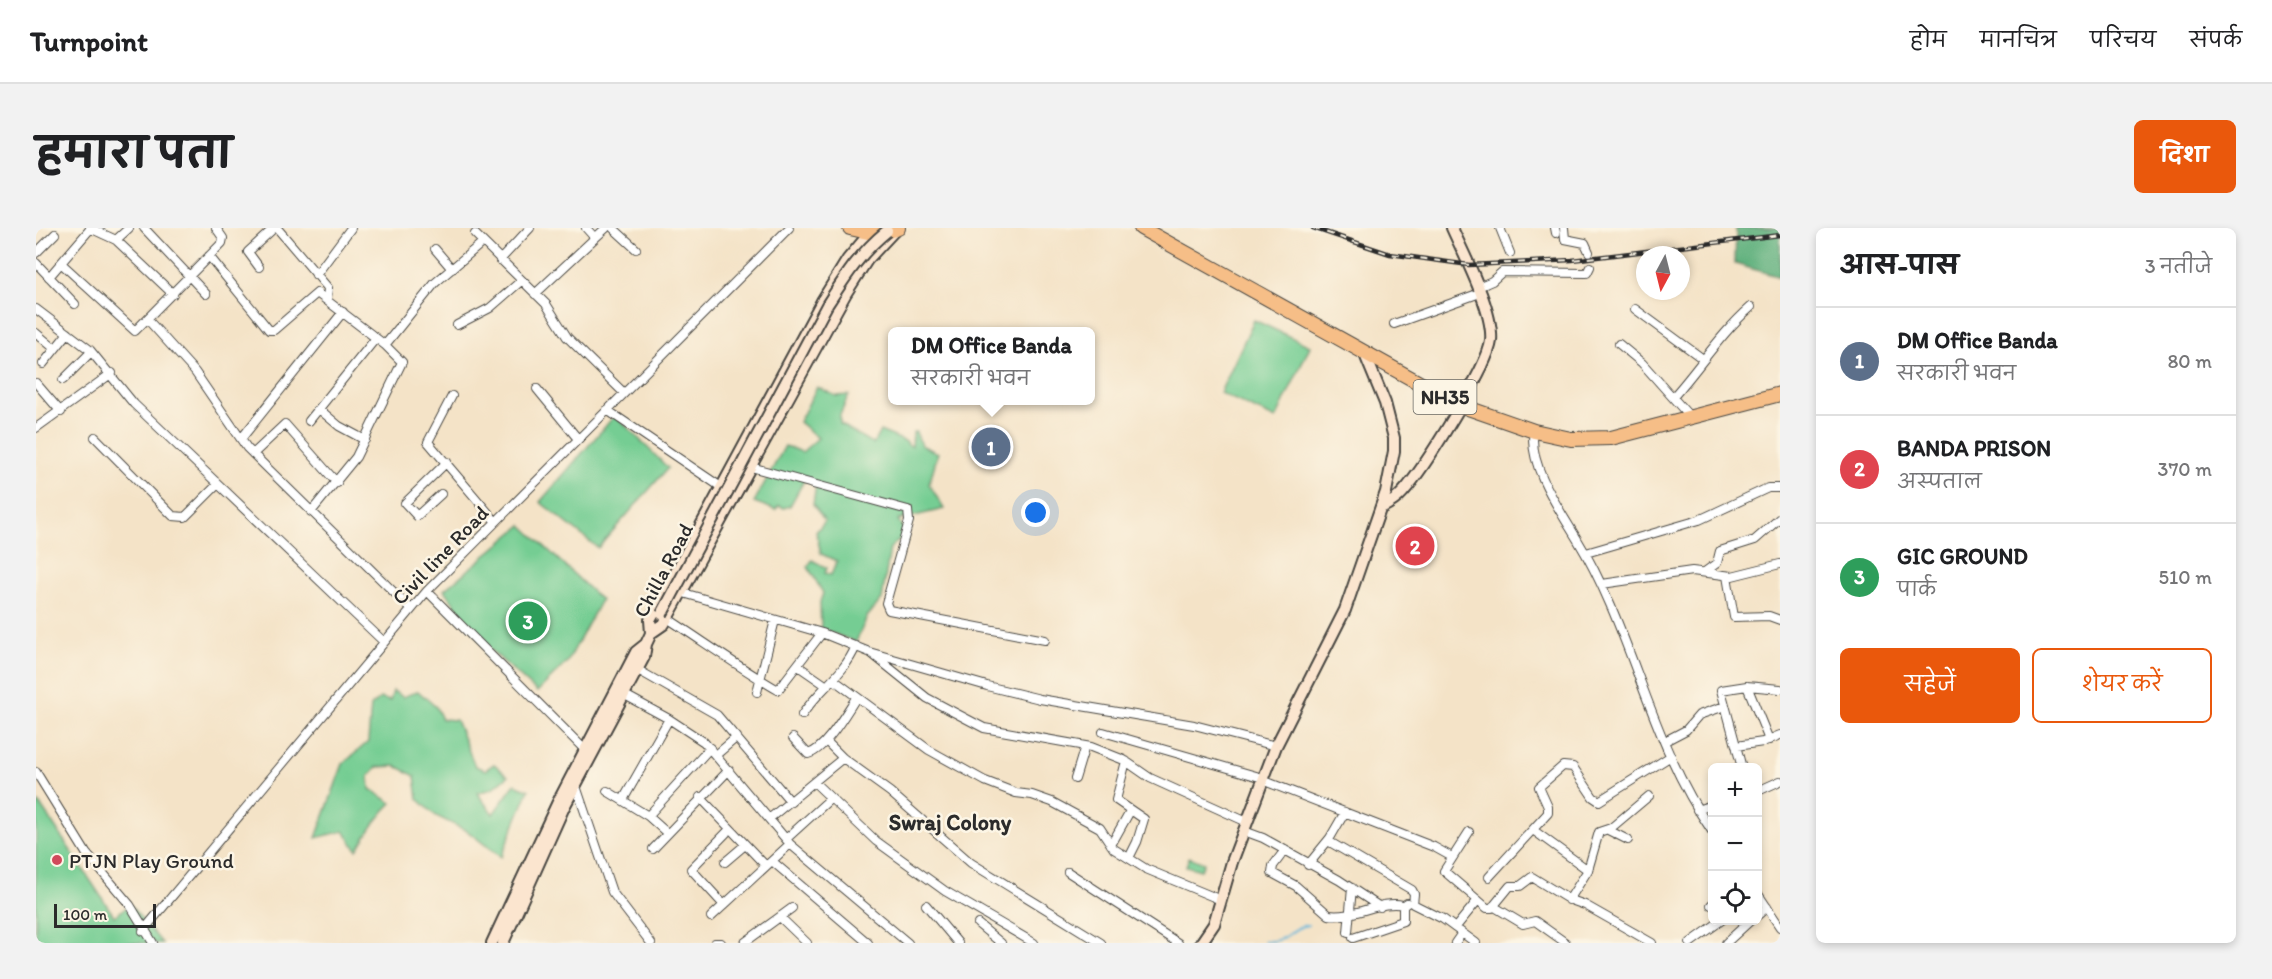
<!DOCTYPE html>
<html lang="hi">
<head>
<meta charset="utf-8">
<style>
  :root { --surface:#fff; --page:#f2f2f2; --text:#202124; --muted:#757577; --line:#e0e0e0; --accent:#ea580c }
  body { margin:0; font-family:Itim,"Playpen Sans Deva",sans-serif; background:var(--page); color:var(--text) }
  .controls { position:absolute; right:18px; bottom:18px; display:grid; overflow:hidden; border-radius:9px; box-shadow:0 3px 9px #0003 }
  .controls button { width:54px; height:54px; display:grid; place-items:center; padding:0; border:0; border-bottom:2px solid var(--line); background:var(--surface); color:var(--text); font:30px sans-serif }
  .compass { position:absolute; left:1600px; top:18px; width:54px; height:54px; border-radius:50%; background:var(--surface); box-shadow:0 3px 9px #0003; rotate:187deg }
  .scale { position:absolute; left:18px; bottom:15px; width:102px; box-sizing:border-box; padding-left:6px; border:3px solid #2b2b2b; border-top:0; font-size:16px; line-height:21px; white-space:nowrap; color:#2b2b2b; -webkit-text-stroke:4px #fcf5e5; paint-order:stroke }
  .you { position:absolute; left:1000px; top:285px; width:21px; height:21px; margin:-15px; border:4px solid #fff; border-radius:50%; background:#1a73e8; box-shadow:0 0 0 9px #1a73e833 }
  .badge { display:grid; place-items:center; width:39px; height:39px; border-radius:50%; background:var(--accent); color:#fff; font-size:20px; font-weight:700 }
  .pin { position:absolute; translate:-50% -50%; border:3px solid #fff; box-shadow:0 2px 6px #0006 }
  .popup { position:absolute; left:852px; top:99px; width:207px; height:78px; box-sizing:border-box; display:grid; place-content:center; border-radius:9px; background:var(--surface); filter:drop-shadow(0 2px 4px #0005); font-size:20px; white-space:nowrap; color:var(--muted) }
  .popup b { font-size:22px; color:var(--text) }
  .popup::after { content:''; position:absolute; left:50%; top:100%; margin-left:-12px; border:12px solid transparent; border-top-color:var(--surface) }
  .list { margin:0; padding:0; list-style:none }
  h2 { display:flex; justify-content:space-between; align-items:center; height:78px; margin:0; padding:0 24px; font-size:26px }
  h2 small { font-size:20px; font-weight:400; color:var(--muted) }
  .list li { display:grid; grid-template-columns:39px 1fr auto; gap:18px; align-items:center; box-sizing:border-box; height:108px; padding:0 24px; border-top:2px solid var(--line) }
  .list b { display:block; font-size:22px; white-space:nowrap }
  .list p { margin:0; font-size:20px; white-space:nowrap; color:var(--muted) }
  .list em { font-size:20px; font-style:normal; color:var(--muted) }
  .actions { display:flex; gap:12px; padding:18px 24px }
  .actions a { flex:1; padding:14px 0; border:2px solid var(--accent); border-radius:9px; text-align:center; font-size:21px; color:var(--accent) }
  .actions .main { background:var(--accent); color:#fff }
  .icon { flex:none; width:33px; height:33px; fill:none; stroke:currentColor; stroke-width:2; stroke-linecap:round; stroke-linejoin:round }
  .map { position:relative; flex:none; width:1744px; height:715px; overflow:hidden; border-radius:9px }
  header { display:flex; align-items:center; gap:36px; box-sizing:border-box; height:84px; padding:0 30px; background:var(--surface); border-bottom:2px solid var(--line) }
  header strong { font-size:28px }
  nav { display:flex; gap:33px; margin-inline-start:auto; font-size:21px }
  .intro { display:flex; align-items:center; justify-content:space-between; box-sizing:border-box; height:144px; padding:0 36px }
  h1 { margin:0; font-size:42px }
  .button { padding:15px 27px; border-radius:9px; background:var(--accent); color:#fff; font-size:21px; font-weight:700 }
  main { display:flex; gap:36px; padding:0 36px }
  aside { flex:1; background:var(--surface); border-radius:9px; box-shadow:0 3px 9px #0003 }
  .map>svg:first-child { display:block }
  .green { fill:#74cd93; stroke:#507c5f; stroke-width:1.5 }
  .forest { fill:#5fb07d; stroke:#456e54; stroke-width:1.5 }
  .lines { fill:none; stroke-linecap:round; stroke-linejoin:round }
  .stream { stroke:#5eb6db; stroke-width:2 }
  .street-casing { stroke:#494742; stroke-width:10 }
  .secondary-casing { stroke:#494742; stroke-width:14 }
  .highway-casing { stroke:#494742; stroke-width:16 }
  .street { stroke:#fff; stroke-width:8 }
  .secondary { stroke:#fbe5cf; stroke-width:10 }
  .highway { stroke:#f6be87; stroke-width:14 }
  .rail-casing { stroke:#2b2b2b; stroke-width:4.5 }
  .rail { stroke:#fcf5e5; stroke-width:2; stroke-dasharray:7; stroke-linecap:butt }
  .secondary-bridge-casing { stroke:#494742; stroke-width:14; stroke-linecap:butt }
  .secondary-bridge { stroke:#fbe5cf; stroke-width:10 }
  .poi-dot { fill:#d1495b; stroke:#fcf5e5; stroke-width:2 }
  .labels { text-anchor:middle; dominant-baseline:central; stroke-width:5; stroke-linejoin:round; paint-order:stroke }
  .shield { fill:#fcf5e5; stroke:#6a6863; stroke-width:1.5 }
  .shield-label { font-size:20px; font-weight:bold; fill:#2b2b2b }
  .street-label { font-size:21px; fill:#2b2b2b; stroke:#fcf5e5 }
  .poi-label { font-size:21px; fill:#2b2b2b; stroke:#fcf5e5; text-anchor:start }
  .neighbourhood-label { font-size:22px; font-weight:bold; fill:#2b2b2b; stroke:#fcf5e5 }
</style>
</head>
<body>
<header>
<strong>Turnpoint</strong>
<nav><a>होम</a><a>मानचित्र</a><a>परिचय</a><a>संपर्क</a></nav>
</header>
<div class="intro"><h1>हमारा पता</h1><a class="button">दिशा</a></div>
<main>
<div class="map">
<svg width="1744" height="715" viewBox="0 0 1744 715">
  <rect width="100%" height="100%" fill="#fcf5e5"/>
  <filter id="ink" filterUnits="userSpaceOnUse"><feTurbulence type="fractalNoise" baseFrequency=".0167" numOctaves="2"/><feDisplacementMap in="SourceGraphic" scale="12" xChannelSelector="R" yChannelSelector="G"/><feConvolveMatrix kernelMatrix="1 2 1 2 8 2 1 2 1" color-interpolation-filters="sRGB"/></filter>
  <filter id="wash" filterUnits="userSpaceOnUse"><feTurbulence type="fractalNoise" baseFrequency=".008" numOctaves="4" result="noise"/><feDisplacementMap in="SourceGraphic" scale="24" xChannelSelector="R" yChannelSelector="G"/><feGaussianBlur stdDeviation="1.35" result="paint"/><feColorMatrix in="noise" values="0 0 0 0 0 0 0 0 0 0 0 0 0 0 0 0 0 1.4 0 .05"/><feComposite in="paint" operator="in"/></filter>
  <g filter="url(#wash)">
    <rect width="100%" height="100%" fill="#f4e3c7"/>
    <!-- green -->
    <path class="green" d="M1218 92 1274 118 1240 191 1184 165Z
      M781 159 800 168 813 167 804 187V196L837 216 844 203 871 214 872 217 876 218 877 204H880L885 217 902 225 893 256 908 281 862 292 870 305 854 320 846 371 831 389 820 414 785 401 784 374 787 365 772 339 776 332 791 340 789 345 795 347 801 333 785 326 780 304 789 293 777 277 780 257 769 251 754 278 748 280 743 278 739 282 718 274 749 218 766 224 782 210 763 194Z
      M579 187 632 240 562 320 504 274Z
      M486 297 565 372 532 433 501 464 445 413 408 362Z
      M357 463 367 469 382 463 400 479 406 491 420 492 439 538 449 542 458 536 472 548 456 561 441 565 457 586 479 556 493 562 465 629 431 603 400 588 382 571 379 548 360 538 341 539 333 548 334 561 356 575C341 589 333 604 321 622L308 603 280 610 307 536 332 514 335 478 344 470 354 473Z
      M3 575 78 688 94 677 126 715H0V577Z
      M1153 629 1168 635 1165 642 1150 638Z"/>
    <!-- forest -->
    <path class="forest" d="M1700 0H1744V49L1699 36Z"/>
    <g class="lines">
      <!-- stream -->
      <path class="stream" d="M1228 713C1254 715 1252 699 1273 697"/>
    </g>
  </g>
  <g filter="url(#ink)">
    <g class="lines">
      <!-- street casing -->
      <g class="street-casing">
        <path id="street" d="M54 0 80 12 93 0
          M108 0 170 66
          M241 0 292 60 291 71
          M577 0 600 21
          M1464 0 1474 25
          M1519 0 1520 5
          M1528 0 1529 11 1549 15 1553 24
          M439 6 510 76 531 109 588 165
          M559 10 570 0
          M80 12 137 66
          M399 21 416 41
          M0 25 19 6
          M173 28 233 102H238L281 65 349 117 366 134 320 229 275 284
          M464 32 494 0
          M0 35 39 76
          M26 36 99 103 186 15 187 10 180 0
          M223 39 212 24 238 0
          M280 47 315 0
          M13 49 55 0
          M1442 59 1456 53 1466 44 1551 45 1554 39
          M499 66 559 10 550 0
          M0 81 54 122 98 176 348 414
          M1599 81 1667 131
          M112 92 159 144 211 220 375 381
          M1358 96 1444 65
          M421 97 454 80 485 53
          M0 105 19 121
          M1583 116 1606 135 1655 190
          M349 117 399 55 447 14
          M7 136 32 105
          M27 152 55 124
          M0 155 25 184
          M501 161 542 211
          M416 168 392 214 460 294
          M1637 169C1664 139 1684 106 1715 79
          M283 181 303 198 329 212
          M571 182 685 259
          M273 193 340 110
          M0 200 76 145
          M1498 203C1491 236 1525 284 1541 311 1597 403 1614 515 1676 603
          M59 209 137 288 149 289 182 256
          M205 211 307 84
          M217 226 249 196 301 255
          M715 239 872 282 873 293 850 375 853 382 1009 412
          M405 266 381 288 369 275 411 234
          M1550 325 1663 292 1732 260H1744
          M1670 343 1681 335 1684 323 1719 312 1744 290
          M1691 348 1698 389 1733 388 1744 392
          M1566 356 1656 343 1696 348 1744 336
          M391 363 551 524
          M644 364 786 405
          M631 390C668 414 704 440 742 462L786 405 833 424 951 458 1004 471 1158 497 1240 518
          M835 425 891 470 948 500 1055 519 1088 532 1114 550 1211 594
          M762 438 791 458
          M602 442 681 487 755 574
          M798 452 893 522 949 553 980 565 996 567 1016 574 1064 600 1078 621 1110 641 1185 672
          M1711 458 1733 512
          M721 464 739 392
          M587 466 633 491 668 514 754 616 872 715
          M766 487C783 461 808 447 820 418
          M1067 504 1227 550
          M757 510 772 526C789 522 810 485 820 470
          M790 513 807 530 854 564 935 635 1065 715
          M1629 513 1650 502 1663 487 1689 478
          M1700 518 1727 514 1744 507
          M680 527 701 509
          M1090 533 1080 572 1108 591 1101 614 1093 630
          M1706 540 1685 462 1711 458 1744 461
          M0 544 50 625 94 677 117 715
          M1039 551 1049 518
          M1226 552 1398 619 1416 629
          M779 555 840 613 909 663 998 715
          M540 558 576 664 615 715
          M571 563 612 588 631 605
          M1722 563 1744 553
          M664 569 730 638
          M587 572 633 491
          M1661 582 1676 577
          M612 588 674 520
          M734 590 807 530
          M1497 602 1552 642 1533 672
          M1572 602 1592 612
          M1208 603 1227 610 1303 652 1344 679
          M1433 604 1408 643 1451 680H1456L1474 658H1484L1496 649 1532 671 1549 677 1616 715
          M750 611 794 571
          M1292 613 1376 662 1378 666 1377 676 1407 691 1440 715
          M1075 617 1094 583
          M617 621 693 542
          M1249 622 1237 638 1236 645 1260 658 1293 687C1317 691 1346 671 1367 677
          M736 633 832 715
          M689 634 709 617
          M1272 637 1294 610 1309 584
          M1552 642 1563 604 1575 600 1613 568
          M1032 644 1142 715
          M1453 649 1512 585V579L1503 559 1527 538 1537 539 1557 569 1563 573 1635 528
          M1722 666 1744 699
          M688 677 655 641 694 601
          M890 677 922 715
          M1675 677 1676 676
          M1457 678 1487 696 1499 693 1530 715
          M1722 687 1731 679
          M675 689 754 616
          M744 689 771 715
          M942 696 965 715
          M1419 700 1442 672
          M107 703 391 363 753 0
          M1312 704 1316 660
          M1317 710 1367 693V678L1371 675
          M679 715H685
          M708 715 756 680
          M1419 715 1426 705
          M1654 715 1686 692
          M1690 715 1715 692"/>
      </g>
      <!-- secondary casing -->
      <g class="secondary-casing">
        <path id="secondary" d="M833 6 812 31 786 73 614 392 615 405 628 396 810 65 831 32 858 3
          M1345 280C1353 276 1361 271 1367 264 1387 242 1452 139 1455 113 1458 84 1428 27 1416 0
          M456 715 521 576 600 424 610 416
          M467 715 528 579 608 429 610 416 618 399
          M1165 715 1178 696 1196 634 1240 518 1309 382 1350 264 1358 223V210L1349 175 1328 124"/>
      </g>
      <!-- highway casing -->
      <g class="highway-casing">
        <path id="highway" d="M814 0 841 6 862 0
          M1105 0 1423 177 1498 203 1535 211 1575 210 1744 166"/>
      </g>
      <!-- street -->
      <use href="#street" class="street"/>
      <!-- secondary -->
      <use href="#secondary" class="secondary"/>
      <!-- highway -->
      <use href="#highway" class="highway"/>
      <!-- rail casing -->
      <g class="rail-casing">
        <path id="rail" d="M1277 0 1354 26 1433 37 1536 32 1744 7"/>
      </g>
      <!-- rail -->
      <use href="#rail" class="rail"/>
      <!-- secondary-bridge casing -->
      <g class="secondary-bridge-casing">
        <path id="secondary-bridge" d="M626 386 791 77C809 49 824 25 851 3"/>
      </g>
      <!-- secondary-bridge -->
      <use href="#secondary-bridge" class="secondary-bridge"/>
    </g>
  </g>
  <!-- markers -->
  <circle class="poi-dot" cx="21" cy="632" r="6"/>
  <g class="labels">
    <!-- shield labels -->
    <rect class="shield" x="1377.5" y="152" width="63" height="34" rx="4.5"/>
    <g class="shield-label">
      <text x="1409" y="169">NH35</text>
    </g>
    <!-- street labels -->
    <g class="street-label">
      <text transform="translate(404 327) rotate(-46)">Civil line Road</text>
      <text transform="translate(627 342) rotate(-62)">Chilla Road</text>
    </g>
    <!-- poi labels -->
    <g class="poi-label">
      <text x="33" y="632">PTJN Play Ground</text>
    </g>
    <!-- neighbourhood labels -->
    <g class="neighbourhood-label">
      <text x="914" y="594">Swraj Colony</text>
    </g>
  </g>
</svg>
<div class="controls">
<button>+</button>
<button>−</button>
<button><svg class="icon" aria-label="locate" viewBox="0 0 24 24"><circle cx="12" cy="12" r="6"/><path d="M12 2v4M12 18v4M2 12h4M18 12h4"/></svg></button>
</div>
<svg class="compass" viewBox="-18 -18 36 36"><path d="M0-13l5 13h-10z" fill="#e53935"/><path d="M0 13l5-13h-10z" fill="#757577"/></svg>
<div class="scale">100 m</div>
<div class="you"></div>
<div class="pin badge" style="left:955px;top:219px;background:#5c6f8a">1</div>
<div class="popup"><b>DM Office Banda</b>सरकारी भवन</div>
<div class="pin badge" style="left:1379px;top:318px;background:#e0444e">2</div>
<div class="pin badge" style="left:492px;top:393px;background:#2e9e5b">3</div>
</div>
<aside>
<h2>आस-पास<small>3 नतीजे</small></h2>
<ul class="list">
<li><span class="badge" style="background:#5c6f8a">1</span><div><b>DM Office Banda</b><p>सरकारी भवन</p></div><em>80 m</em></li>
<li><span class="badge" style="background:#e0444e">2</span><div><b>BANDA PRISON</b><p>अस्पताल</p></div><em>370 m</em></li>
<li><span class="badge" style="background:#2e9e5b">3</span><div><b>GIC GROUND</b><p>पार्क</p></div><em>510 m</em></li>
</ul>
<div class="actions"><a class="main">सहेजें</a><a>शेयर करें</a></div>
</aside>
</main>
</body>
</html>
